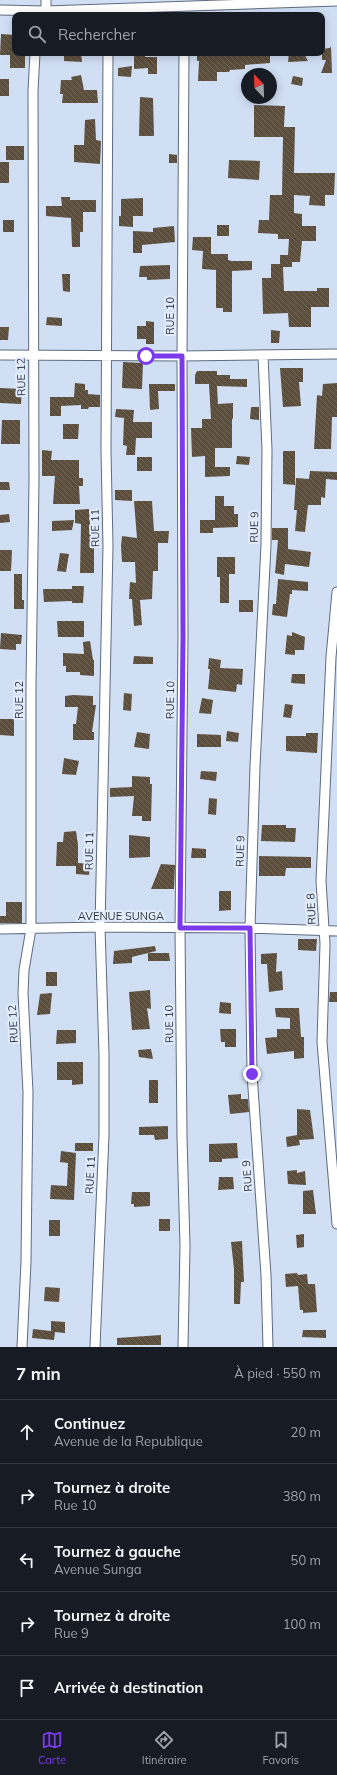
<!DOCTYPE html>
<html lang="fr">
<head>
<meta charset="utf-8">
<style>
  :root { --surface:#171b24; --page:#20242c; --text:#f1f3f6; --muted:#9ea1a6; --line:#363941; --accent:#7c3aed }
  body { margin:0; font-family:Mulish,sans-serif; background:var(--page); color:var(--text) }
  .compass { position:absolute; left:241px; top:68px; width:36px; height:36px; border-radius:50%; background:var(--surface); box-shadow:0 2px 10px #0003; rotate:337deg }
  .stop { position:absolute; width:12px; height:12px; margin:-9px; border:3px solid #7c3aed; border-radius:50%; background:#fff }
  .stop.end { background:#7c3aed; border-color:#fff; box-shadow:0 1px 4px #0008 }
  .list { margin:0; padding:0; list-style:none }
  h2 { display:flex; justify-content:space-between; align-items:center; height:52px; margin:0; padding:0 16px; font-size:17px }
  h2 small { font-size:13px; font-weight:400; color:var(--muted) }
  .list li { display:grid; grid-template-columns:26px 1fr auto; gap:12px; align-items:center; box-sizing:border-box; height:64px; padding:0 16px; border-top:1px solid var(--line) }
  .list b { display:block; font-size:15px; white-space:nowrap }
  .list p { margin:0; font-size:13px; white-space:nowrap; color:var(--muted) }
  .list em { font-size:13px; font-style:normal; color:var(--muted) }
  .icon { flex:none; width:22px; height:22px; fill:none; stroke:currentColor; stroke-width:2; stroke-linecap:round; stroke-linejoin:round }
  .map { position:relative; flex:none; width:337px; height:1347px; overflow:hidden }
  .search { position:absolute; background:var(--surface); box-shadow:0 2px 10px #0003; left:12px; right:12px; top:12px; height:44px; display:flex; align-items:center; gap:10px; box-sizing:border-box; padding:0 14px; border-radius:8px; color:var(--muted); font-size:15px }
  .sheet { height:372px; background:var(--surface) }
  nav { display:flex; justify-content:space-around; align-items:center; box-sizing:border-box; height:56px; border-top:1px solid var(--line); background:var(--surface); font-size:11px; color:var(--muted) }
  nav a { display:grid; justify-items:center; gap:2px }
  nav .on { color:var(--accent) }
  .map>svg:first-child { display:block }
  .building { fill:url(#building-back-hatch) }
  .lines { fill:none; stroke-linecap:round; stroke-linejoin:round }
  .street-casing { stroke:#5f6c7f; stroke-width:11 }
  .street { stroke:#fff; stroke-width:9 }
  .route { stroke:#7c3aed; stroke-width:5 }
  .labels { text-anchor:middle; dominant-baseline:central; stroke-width:4; stroke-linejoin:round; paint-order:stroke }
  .street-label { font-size:11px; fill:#2f353d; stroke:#e1ecfe }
</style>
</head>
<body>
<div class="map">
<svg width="337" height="1347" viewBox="0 0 337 1347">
  <defs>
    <pattern id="building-back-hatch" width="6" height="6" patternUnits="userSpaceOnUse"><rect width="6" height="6" fill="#5c4e3c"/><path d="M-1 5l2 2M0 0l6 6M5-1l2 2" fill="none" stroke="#706557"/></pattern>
  </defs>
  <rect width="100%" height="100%" fill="#d1dff5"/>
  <!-- building -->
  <path class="building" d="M1 34 15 35 14 53H25V68H10V55H0Z
    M331 46 332 73H321L326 60H322V49L330 48Z
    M64 53H81L82 62 64 61Z
    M197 53H270V63L245 65V69L230 70 229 72H217V81H198L199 61H197Z
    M289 53 304 54 308 61 288 62Z
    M145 54V57H157V74H148V68L134 69V55Z
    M132 66 131 77 118 76V68Z
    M81 75 84 90H97L98 103H62L63 94H60L61 80H72L71 77Z
    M293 76 303 78 302 86 291 84Z
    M0 79H9V96H0Z
    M140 97 153 98 154 136H139Z
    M254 105 285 106 284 127H295L294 173H335L334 195H325V206L309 205 310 196 294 195V213L302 214V226H316V241H302L300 262H292V267H283L284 291H317V288H329V307H311V327H289L288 313 263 314 262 278H271V264H280V255H288L289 239H278V234L258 233 259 220H269L270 195H282L283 137H254Z
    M95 119 96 140 101 141 100 164 74 162V145H84L85 120Z
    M6 146H24V160H6Z
    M169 154 177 155V163H169Z
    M229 160 260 161 259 180 228 178Z
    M0 162H9V183H0Z
    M61 197H70V200H96V212H83V232H80V247H72L71 218 46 216V206H62Z
    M143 198V216H133V227L119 226V216H121V199Z
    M3 220H14V232H3Z
    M217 225H229V236H217Z
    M174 226 175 242 142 245V253H133V231L153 232V228Z
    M193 237H211V254H228V260L232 261H252V270L232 271V312H223V308H216V270L202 269 203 251 192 250Z
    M170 265V279L147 280V277H139L140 266Z
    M62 274H70V292L63 291Z
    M47 317 62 318V326L46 325Z
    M146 321 154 322V344H146V339H137V326H146Z
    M0 327H9L8 340H0Z
    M271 330 280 331 279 343H271Z
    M123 362 143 363 142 389 122 388Z
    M280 368H303V382H299L301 406 283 407Z
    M197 371H217V375H230V379H247V387L217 386 218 404 233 403V419H232V448H215V467H230V476L205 477V456L192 457 191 428H202V419H211L209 384H195V375Z
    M75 383 85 384V390H88V394L100 395V407H89L88 409H81V405L61 406V416H50V397H74Z
    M337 383V417H332L331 449H314L317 395 322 396 323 384Z
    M149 384H175V391H158L159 409 150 410Z
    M0 388 22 389 21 404 0 403Z
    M251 407H259V420L250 419Z
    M116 409 134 410 133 422H152V438H136L135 455H126L127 446 123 445 124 418 115 417Z
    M2 420H20V444H1Z
    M63 424H79L78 439H63Z
    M42 450 52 451 51 460H79V478H83V486H79L80 504H53L55 476H42Z
    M283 451H295V485L283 484Z
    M237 456 250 457 249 465 236 464Z
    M137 457H152V471H137Z
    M310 471 337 472V480L326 479 325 498 321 497V505H308L305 532 295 531 297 510H294L296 478 309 479Z
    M0 482H9L10 490H0Z
    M115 490H132V501L115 500Z
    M215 496H224V506H234V514H238V527L213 528V533H200V520H215Z
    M134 501H152L154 531H169L168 543H158V571H153L152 599 140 600 142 625 134 626 132 599H129L130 582 136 583 135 562H122L121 546 122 536 137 538Z
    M89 509 91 537H96V545H94V573H80L81 524 75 523V510Z
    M9 514 10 522 0 523V515Z
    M74 520 72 530 52 531V521Z
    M272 528H288V549L311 552 309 567 285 564 284 575 275 573 278 540H272Z
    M0 550H12L11 571H0Z
    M60 553 69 554 66 572 57 571Z
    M217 557H235V574H229V603H220V577H217Z
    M14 574H22V600H24V609H14Z
    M278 579 308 582V591L292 590V594H290L287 617 272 615 273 604H276Z
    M72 586H84L83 603H72V601L44 602 43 589H72Z
    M239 600H253V612H239Z
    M57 621H84V637H58Z
    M292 632 305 637 304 650H295V655L285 654 287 635 292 636Z
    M1 633 22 635 21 644H16V650L0 649Z
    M90 641 93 660H94V676L80 675V672H66V666H63V653L84 654 83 642Z
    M134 656 153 657V664H133Z
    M209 658 221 660 220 668 243 669 242 685 237 684 236 692 208 689 210 669H208Z
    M292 674H305V684L291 683Z
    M124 693 132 694 131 711 123 710Z
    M73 695 93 696V705H96L92 732H94V740H73V724H76L78 707H65V696Z
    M202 698 213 700 211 714 199 713Z
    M285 704 293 705 291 718 283 717Z
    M0 719H14V736L0 735Z
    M227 731 239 733 238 742 226 741Z
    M137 732 150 734 149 749 134 747Z
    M306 733H318L317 753 286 751V736H306Z
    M197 734 221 735V747H197Z
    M64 758 79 761 76 775 62 774Z
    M201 771 217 772 216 781 200 779Z
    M132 776 150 777V784H152L151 821H142V816H132L134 796 110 797V788L132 787Z
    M209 798 217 799 216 815 208 814Z
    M262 825H286V828H296L295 842 261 841Z
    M76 831 78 845V863L90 864 89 875 76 874V866H56L57 842H63L64 832Z
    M129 835 150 837V857L129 858Z
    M192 848 206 849V858H191Z
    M259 856 311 857V868H286L285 876H259Z
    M161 864 175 865 174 889H151Z
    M219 891H231V910L219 911Z
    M6 902H22V923H0V916H6Z
    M298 939H317L316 951 298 950Z
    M155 946 156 951 132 957V963L113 964 114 951Z
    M148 953H169L170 961H148Z
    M277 953 276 972 282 971 283 990 269 992 267 964H261V954Z
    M46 972H57V986H46Z
    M150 990 151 1009 147 1008 150 1029 132 1030 129 992Z
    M330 992H337V1002H329Z
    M52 993 50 1014 37 1015 40 994Z
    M220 1002 231 1003V1014L219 1013Z
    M275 1008H299L301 1037H304V1058L294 1059V1051L267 1054 265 1038 277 1037V1029H290V1018L276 1017Z
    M220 1029H236V1047H225V1042H221Z
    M57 1030H76V1043L56 1044Z
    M151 1049 153 1059 139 1057 138 1050Z
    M57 1062H83V1084L72 1085V1080H57Z
    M149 1080H158V1103H149Z
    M241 1094V1099H248L249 1112 230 1114 228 1095Z
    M297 1109 310 1110 314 1139 299 1140 300 1145 287 1147 286 1137 297 1135Z
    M168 1126V1139L155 1140 154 1135H139V1127Z
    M75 1143H93V1151H75Z
    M237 1143 238 1158 222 1159V1162H209V1144Z
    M61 1151 76 1153 74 1200 50 1199 51 1185 67 1186 68 1163 60 1162Z
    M297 1170V1173L305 1171 306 1185 288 1184 287 1171Z
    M219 1177H233L234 1189 218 1190Z
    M313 1190 316 1214H303V1191Z
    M132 1192H150V1206L134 1207V1204H131Z
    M159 1219H170V1231H159Z
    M49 1220H60V1236H49Z
    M304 1234V1247L297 1248 296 1235Z
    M242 1241 244 1282H241L240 1304H234V1269L231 1242Z
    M297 1273 298 1275 307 1274 308 1284H315L317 1312 303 1313V1310H300L298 1286 286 1287 285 1274Z
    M45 1287 60 1288 59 1302 44 1301Z
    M51 1321 65 1322V1333L55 1332 54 1340 32 1338 33 1329 51 1331Z
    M303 1330H326V1338L302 1337Z
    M161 1335V1345H117V1338Z"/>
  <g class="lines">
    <!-- street casing -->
    <g class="street-casing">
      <path id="street" d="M46 0V11
        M0 10 46 11 337 1
        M0 355 182 356 337 354
        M263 355 267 450 266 545 255 766 250 928 252 1074 266 1275 268 1347
        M337 592 331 657 321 881 325 944 322 1042 337 1224
        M0 929 100 927 250 928 337 931
        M22 1347 26 1262 28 1092 23 993 24 970 31 929V685L34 481 33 91 35 53
        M95 1347 104 1135V1054L100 927 108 546 106 451 108 53
        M183 1347 185 1246 182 1137 180 928 183 637 182 356 184 53"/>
    </g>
    <!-- street -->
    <use href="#street" class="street"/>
  </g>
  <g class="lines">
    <!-- route -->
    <path class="route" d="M146 356H182L183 637 180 928H250L252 1074"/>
  </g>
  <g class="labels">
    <!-- street labels -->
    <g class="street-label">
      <text transform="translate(170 316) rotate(-90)">RUE 10</text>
      <text transform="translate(21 377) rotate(-91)">RUE 12</text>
      <text transform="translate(254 527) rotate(-89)">RUE 9</text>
      <text transform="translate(95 528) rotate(-91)">RUE 11</text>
      <text transform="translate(19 700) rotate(-90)">RUE 12</text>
      <text transform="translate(170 700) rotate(-89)">RUE 10</text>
      <text transform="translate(89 851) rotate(-89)">RUE 11</text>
      <text transform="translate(240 851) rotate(-88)">RUE 9</text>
      <text transform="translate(311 909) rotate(-93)">RUE 8</text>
      <text x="121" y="916">AVENUE SUNGA</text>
      <text transform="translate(13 1024) rotate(-93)">RUE 12</text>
      <text transform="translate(169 1024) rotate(-91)">RUE 10</text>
      <text transform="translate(90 1175) rotate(-87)">RUE 11</text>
      <text transform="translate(247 1176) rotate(-94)">RUE 9</text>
    </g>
  </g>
</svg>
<svg class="compass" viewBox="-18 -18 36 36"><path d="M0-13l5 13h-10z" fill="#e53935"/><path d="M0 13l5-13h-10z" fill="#9ea1a6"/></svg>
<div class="stop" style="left:146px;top:356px"></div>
<div class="stop end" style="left:252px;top:1074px"></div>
<div class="search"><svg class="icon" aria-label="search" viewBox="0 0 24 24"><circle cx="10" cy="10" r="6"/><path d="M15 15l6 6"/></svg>Rechercher</div>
</div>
<section class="sheet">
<h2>7 min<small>À pied · 550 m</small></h2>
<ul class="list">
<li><svg class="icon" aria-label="ahead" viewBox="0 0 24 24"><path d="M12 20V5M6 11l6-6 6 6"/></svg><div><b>Continuez</b><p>Avenue de la Republique</p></div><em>20 m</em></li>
<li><svg class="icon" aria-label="right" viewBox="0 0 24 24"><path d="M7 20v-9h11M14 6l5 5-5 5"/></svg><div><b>Tournez à droite</b><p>Rue 10</p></div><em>380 m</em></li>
<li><svg class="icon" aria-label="left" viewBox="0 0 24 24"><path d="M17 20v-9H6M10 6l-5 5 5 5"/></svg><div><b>Tournez à gauche</b><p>Avenue Sunga</p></div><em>50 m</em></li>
<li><svg class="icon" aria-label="right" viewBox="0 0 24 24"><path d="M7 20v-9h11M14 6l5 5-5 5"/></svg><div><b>Tournez à droite</b><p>Rue 9</p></div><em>100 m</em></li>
<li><svg class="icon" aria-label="arrive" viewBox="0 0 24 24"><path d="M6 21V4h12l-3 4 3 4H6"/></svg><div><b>Arrivée à destination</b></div></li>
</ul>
</section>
<nav>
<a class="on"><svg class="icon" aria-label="map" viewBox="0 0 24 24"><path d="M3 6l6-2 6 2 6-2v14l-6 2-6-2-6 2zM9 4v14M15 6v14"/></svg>Carte</a>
<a><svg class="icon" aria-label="directions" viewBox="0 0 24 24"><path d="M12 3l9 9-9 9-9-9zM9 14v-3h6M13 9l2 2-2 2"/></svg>Itinéraire</a>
<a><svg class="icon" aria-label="saved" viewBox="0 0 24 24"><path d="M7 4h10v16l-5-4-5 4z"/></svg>Favoris</a>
</nav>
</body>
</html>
